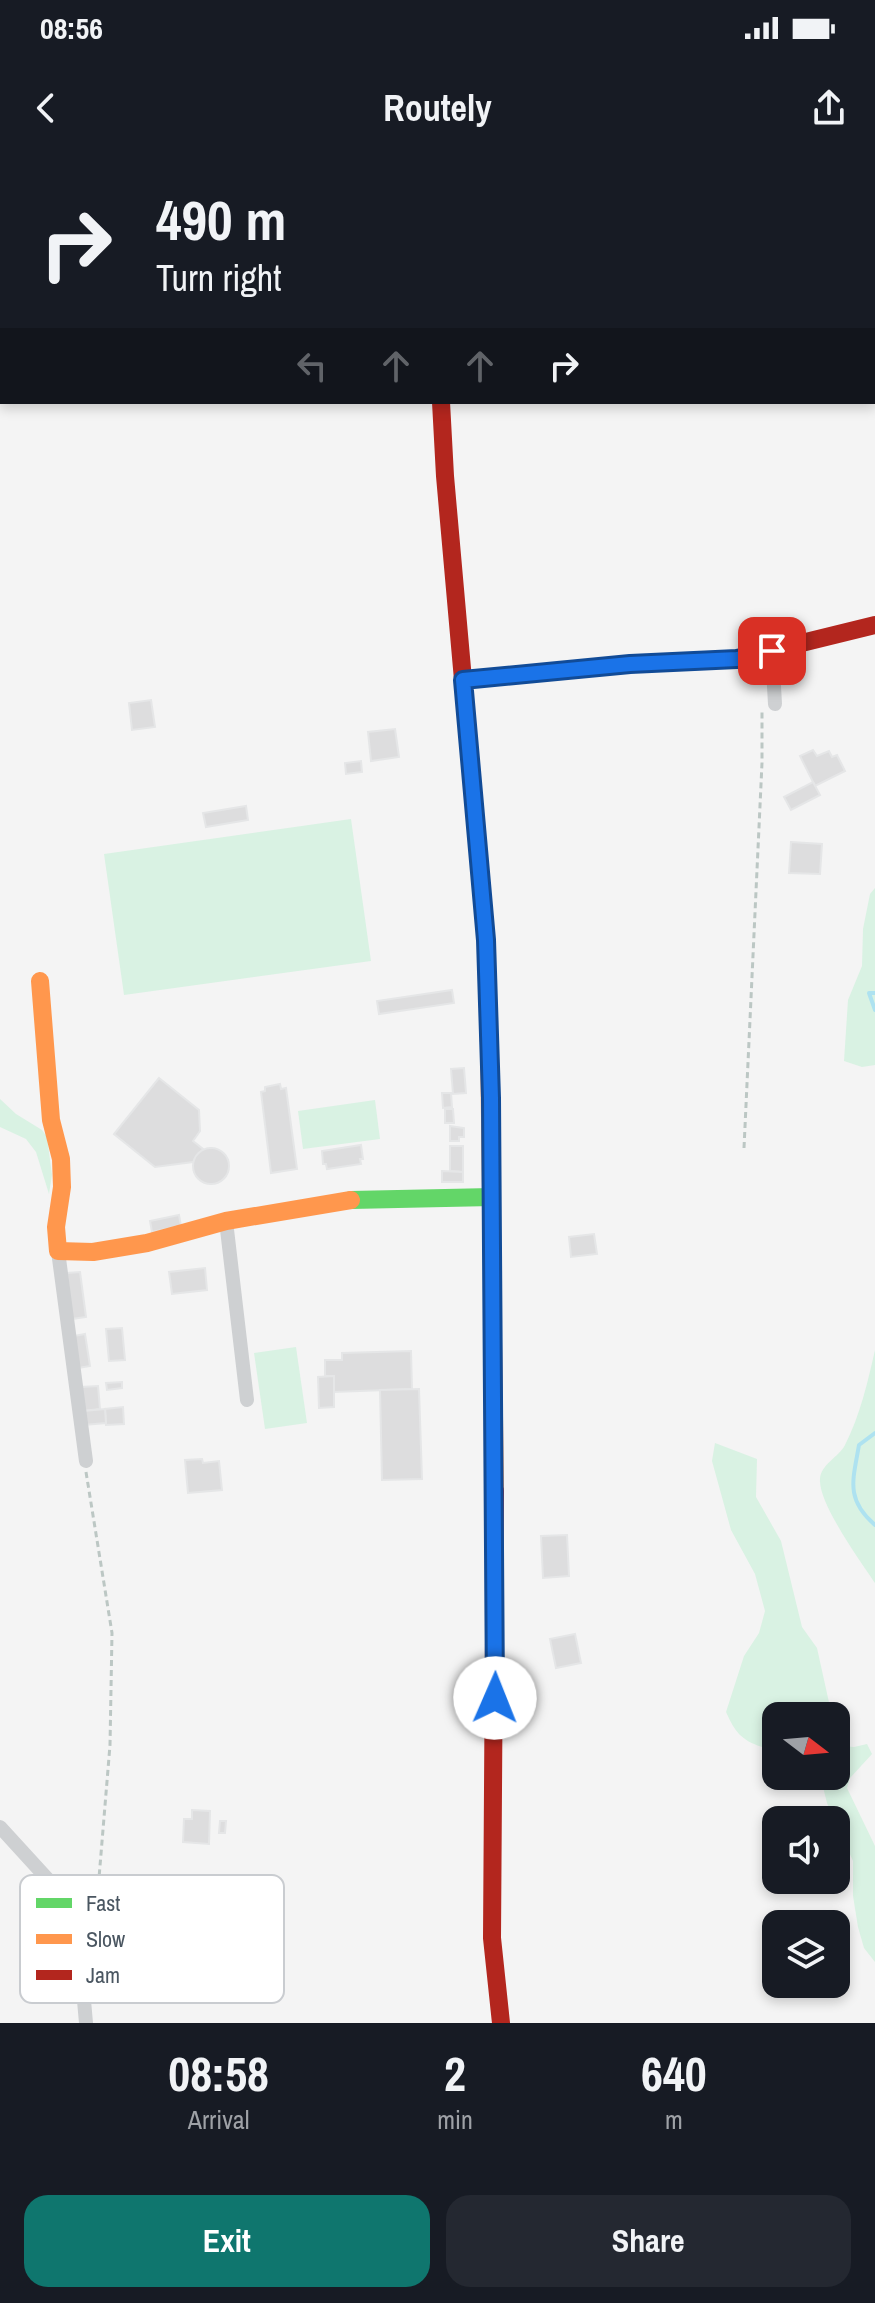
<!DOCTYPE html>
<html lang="en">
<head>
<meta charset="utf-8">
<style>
  body { margin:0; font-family:"Archivo Narrow",sans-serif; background:#242831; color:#f1f3f6; height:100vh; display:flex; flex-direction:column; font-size:30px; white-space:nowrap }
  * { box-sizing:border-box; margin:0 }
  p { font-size:26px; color:#9ea1a6 }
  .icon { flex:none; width:44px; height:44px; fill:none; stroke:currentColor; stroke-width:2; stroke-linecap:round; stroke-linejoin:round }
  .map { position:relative; height:1863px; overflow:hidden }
  .sheet { display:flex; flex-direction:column; background:#171b24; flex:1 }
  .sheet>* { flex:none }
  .top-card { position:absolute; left:0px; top:0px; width:876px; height:244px; box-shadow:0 4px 12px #0003; background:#171b24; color:#f1f3f6; overflow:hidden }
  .needle { width:52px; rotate:106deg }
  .buttons { position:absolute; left:762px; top:1542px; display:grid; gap:16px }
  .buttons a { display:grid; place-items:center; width:88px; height:88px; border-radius:16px; background:#171b24; box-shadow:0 4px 12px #0003; font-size:40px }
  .pin { position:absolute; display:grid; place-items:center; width:68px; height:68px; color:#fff; margin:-34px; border-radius:16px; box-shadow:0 4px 12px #0006 }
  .me { position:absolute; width:88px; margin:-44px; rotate:1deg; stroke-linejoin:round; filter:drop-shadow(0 0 6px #0008) }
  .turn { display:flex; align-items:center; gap:28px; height:168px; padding:0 24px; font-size:36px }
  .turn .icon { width:104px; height:104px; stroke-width:2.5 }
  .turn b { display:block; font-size:56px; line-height:68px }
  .lanes { display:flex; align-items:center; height:76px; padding:0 24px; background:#0003; justify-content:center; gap:40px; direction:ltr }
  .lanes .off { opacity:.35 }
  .eta { display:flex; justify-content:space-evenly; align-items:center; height:136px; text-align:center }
  .eta b { font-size:48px; font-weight:700; line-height:56px }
  .action { display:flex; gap:16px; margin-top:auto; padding:16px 24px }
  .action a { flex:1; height:92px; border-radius:24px; background:#0f766e; color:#fff; font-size:32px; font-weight:700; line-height:92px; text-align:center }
  .action a+a { background:#242831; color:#f1f3f6 }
  .status { display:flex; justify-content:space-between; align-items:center; height:56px; padding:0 40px; background:#171b24; direction:ltr }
  .status svg { height:22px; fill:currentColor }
  header { display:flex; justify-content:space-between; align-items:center; height:104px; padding:0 24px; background:#171b24; font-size:36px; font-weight:700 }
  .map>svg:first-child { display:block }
  .green { fill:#d9f2e3 }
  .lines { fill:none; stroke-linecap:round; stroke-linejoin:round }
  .stream { stroke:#aee2f0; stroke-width:4 }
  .building { fill:#ddddde; stroke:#e5e6e7; stroke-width:2 }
  .path { stroke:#bcc7c4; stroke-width:3; stroke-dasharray:6 4; stroke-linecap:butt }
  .street { stroke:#ced0d2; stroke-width:14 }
  .fast { stroke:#63d668; stroke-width:18 }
  .slow { stroke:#ff974d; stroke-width:18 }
  .jam { stroke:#b3261e; stroke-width:18 }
  .route-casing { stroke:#114b97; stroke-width:20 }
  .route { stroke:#1a73e8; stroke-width:14 }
  .key { fill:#fff; stroke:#c9ccd0; stroke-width:2 }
  .key-label { font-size:22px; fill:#4a5661 }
</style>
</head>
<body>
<div class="status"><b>08:56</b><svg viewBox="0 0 49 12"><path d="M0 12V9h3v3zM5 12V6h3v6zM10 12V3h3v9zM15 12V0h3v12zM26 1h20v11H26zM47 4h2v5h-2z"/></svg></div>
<header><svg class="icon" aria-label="back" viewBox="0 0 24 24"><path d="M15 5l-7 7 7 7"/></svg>Routely<svg class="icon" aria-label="share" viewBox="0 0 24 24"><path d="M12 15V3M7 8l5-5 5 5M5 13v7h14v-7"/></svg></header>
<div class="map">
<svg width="875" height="1863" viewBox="0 0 875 1863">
  <rect width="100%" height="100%" fill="#f4f4f4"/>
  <g class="green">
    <path d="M351 659 371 801 124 835 104 694Z"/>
    <path d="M875 728V905L862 907 844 901 848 840 862 806 863 769 870 734Z"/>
    <path d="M0 939 16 954 42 970 47 977 52 1015 49 1034 36 992 26 979 0 967Z"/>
    <path d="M375 940 380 979 303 989 298 951Z"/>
    <path d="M296 1187 307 1263 265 1269 254 1193Z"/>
    <path d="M875 1190V1423C861 1402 818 1343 820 1319 821 1304 839 1297 845 1285 860 1256 868 1221 875 1190Z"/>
    <path d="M715 1283 757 1299 756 1337 781 1381 802 1467 817 1488 832 1556H776V1581L762 1587C741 1580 735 1572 726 1552L744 1496 759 1473 765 1451 755 1414 731 1370 712 1301Z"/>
    <path d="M836 1576 842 1586 854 1587 867 1584 872 1594 850 1618 847 1628 875 1686V1802L864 1788 858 1767 853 1736V1701L827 1643 821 1619 816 1616H836Z"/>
  </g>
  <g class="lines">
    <g class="stream">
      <path d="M875 833H869L875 850"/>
      <path d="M875 1273 859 1285C853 1320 845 1339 875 1365"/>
    </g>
  </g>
  <g class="building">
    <path d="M151 540 155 567 132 570 129 543Z"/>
    <path d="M395 569 399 597 371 601 368 572Z"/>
    <path d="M813 590 817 596 829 591 832 597 837 595 845 611 815 626 800 596Z"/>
    <path d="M361 601 362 612 346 614 345 603Z"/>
    <path d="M813 622 820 635 791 650 784 637Z"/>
    <path d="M246 646 248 660 206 667 203 653Z"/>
    <path d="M791 682 822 684 820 714 789 713Z"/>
    <path d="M452 830 454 843 379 854 377 841Z"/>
    <path d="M464 908 466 933 453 934 451 909Z"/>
    <path d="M159 918 199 950 200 971 193 981 203 989 193 1002 155 1007 114 974Z"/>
    <path d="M280 924 281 929 286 928 297 1009 271 1013 261 932 265 931V927Z"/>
    <path d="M442 933H451L452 947 443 948Z"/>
    <path d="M445 949H453L454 963H445Z"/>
    <path d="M450 966 464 968V977H459V981H450Z"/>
    <path d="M361 985 363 999H360L361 1004 327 1009 326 1004H323L322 991Z"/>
    <path d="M450 986H463V1012L450 1011Z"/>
    <circle cx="211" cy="1006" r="18"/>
    <path d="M442 1011 463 1012V1022H442Z"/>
    <path d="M179 1055 181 1066 152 1072 150 1061Z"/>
    <path d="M594 1074 597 1094 571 1097 569 1077Z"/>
    <path d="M205 1108 207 1130 172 1134 169 1112Z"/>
    <path d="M80 1112 86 1157 72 1159 67 1113Z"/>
    <path d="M122 1168 125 1200 109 1201 106 1169Z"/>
    <path d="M85 1174 90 1206 78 1208 74 1176Z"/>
    <path d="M411 1191 412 1229 334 1232V1216H325V1200H342V1193Z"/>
    <path d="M334 1216V1247L319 1248 318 1217Z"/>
    <path d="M122 1222V1228L107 1230 106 1223Z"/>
    <path d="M98 1226 100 1249 83 1251 81 1227Z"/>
    <path d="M419 1229 422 1319 382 1320 380 1230Z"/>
    <path d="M123 1247 124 1264 106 1265 105 1249Z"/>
    <path d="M105 1249 106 1263 84 1265 83 1251Z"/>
    <path d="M202 1299 203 1303 219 1301 222 1330 188 1333 185 1300Z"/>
    <path d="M567 1375 569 1416 543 1418 541 1376Z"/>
    <path d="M575 1474 581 1503 556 1508 550 1479Z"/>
    <path d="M192 1650 210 1651 209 1684 183 1682 184 1659H192Z"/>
    <path d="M220 1661H226L225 1673H219Z"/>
  </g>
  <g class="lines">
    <g class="path">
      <path d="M744 988 762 603V550"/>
      <path d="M86 1312 112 1473 110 1585 99 1718"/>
    </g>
    <g class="street">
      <path d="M772 491 775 544"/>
      <path d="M226 1061 247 1240"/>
      <path d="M58 1091 86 1301"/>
      <path d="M0 1667 64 1737 77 1761 86 1863"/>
      <path d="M83 1813C98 1792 96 1757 98 1731"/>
    </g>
    <path class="fast" d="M351 1040 492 1037"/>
    <g class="slow">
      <path d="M40 821 51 960 61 999 62 1027 56 1067 58 1091 93 1092 147 1083 226 1061 351 1040"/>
      <path d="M489 883 495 1331"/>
    </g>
    <g class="jam">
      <path d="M446 0V2"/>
      <path d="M441 242 445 316 486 780 489 883"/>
      <path d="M463 520 630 504 737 499 875 465"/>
      <path d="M495 1331 492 1778 501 1863"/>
    </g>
  </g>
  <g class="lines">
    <defs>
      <path id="route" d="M495 1538 491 938 486 780 463 520 630 504 737 499 772 491"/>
    </defs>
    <use href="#route" class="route-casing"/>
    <use href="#route" class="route"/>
  </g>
  <rect x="20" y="1715" width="264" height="128" rx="12" class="key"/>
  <rect x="36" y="1738" width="36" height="10" fill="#63d668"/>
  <rect x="36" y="1774" width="36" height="10" fill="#ff974d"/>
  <rect x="36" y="1810" width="36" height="10" fill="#b3261e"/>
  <g class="key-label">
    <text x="86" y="1751">Fast</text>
    <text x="86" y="1787">Slow</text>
    <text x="86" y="1823">Jam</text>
  </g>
</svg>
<div class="buttons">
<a><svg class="needle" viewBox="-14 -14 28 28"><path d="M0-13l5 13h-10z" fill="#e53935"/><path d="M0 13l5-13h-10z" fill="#9ea1a6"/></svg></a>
<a><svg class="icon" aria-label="sound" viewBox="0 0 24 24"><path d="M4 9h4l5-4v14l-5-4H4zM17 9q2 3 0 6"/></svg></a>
<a><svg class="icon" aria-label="layers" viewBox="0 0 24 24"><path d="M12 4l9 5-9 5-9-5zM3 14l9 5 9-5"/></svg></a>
</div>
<div class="pin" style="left:772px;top:491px;background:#d93025"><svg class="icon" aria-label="arrive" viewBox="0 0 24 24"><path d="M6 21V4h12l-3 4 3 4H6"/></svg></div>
<svg class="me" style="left:495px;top:1538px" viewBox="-20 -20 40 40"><circle r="19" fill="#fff"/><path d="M0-13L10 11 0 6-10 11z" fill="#1a73e8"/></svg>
<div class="top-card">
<div class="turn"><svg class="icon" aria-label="right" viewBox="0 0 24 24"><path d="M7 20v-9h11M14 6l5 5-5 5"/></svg><div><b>490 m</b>Turn right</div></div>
<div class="lanes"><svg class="icon off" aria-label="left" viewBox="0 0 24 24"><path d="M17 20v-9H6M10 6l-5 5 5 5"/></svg><svg class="icon off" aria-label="ahead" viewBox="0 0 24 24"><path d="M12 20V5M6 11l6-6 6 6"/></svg><svg class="icon off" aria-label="ahead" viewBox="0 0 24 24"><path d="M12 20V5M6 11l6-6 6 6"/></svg><svg class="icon" aria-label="right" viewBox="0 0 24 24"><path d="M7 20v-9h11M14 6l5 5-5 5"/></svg></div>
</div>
</div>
<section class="sheet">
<div class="eta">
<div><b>08:58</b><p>Arrival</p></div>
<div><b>2</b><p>min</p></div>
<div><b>640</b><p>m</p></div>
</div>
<div class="action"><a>Exit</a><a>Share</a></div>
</section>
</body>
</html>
